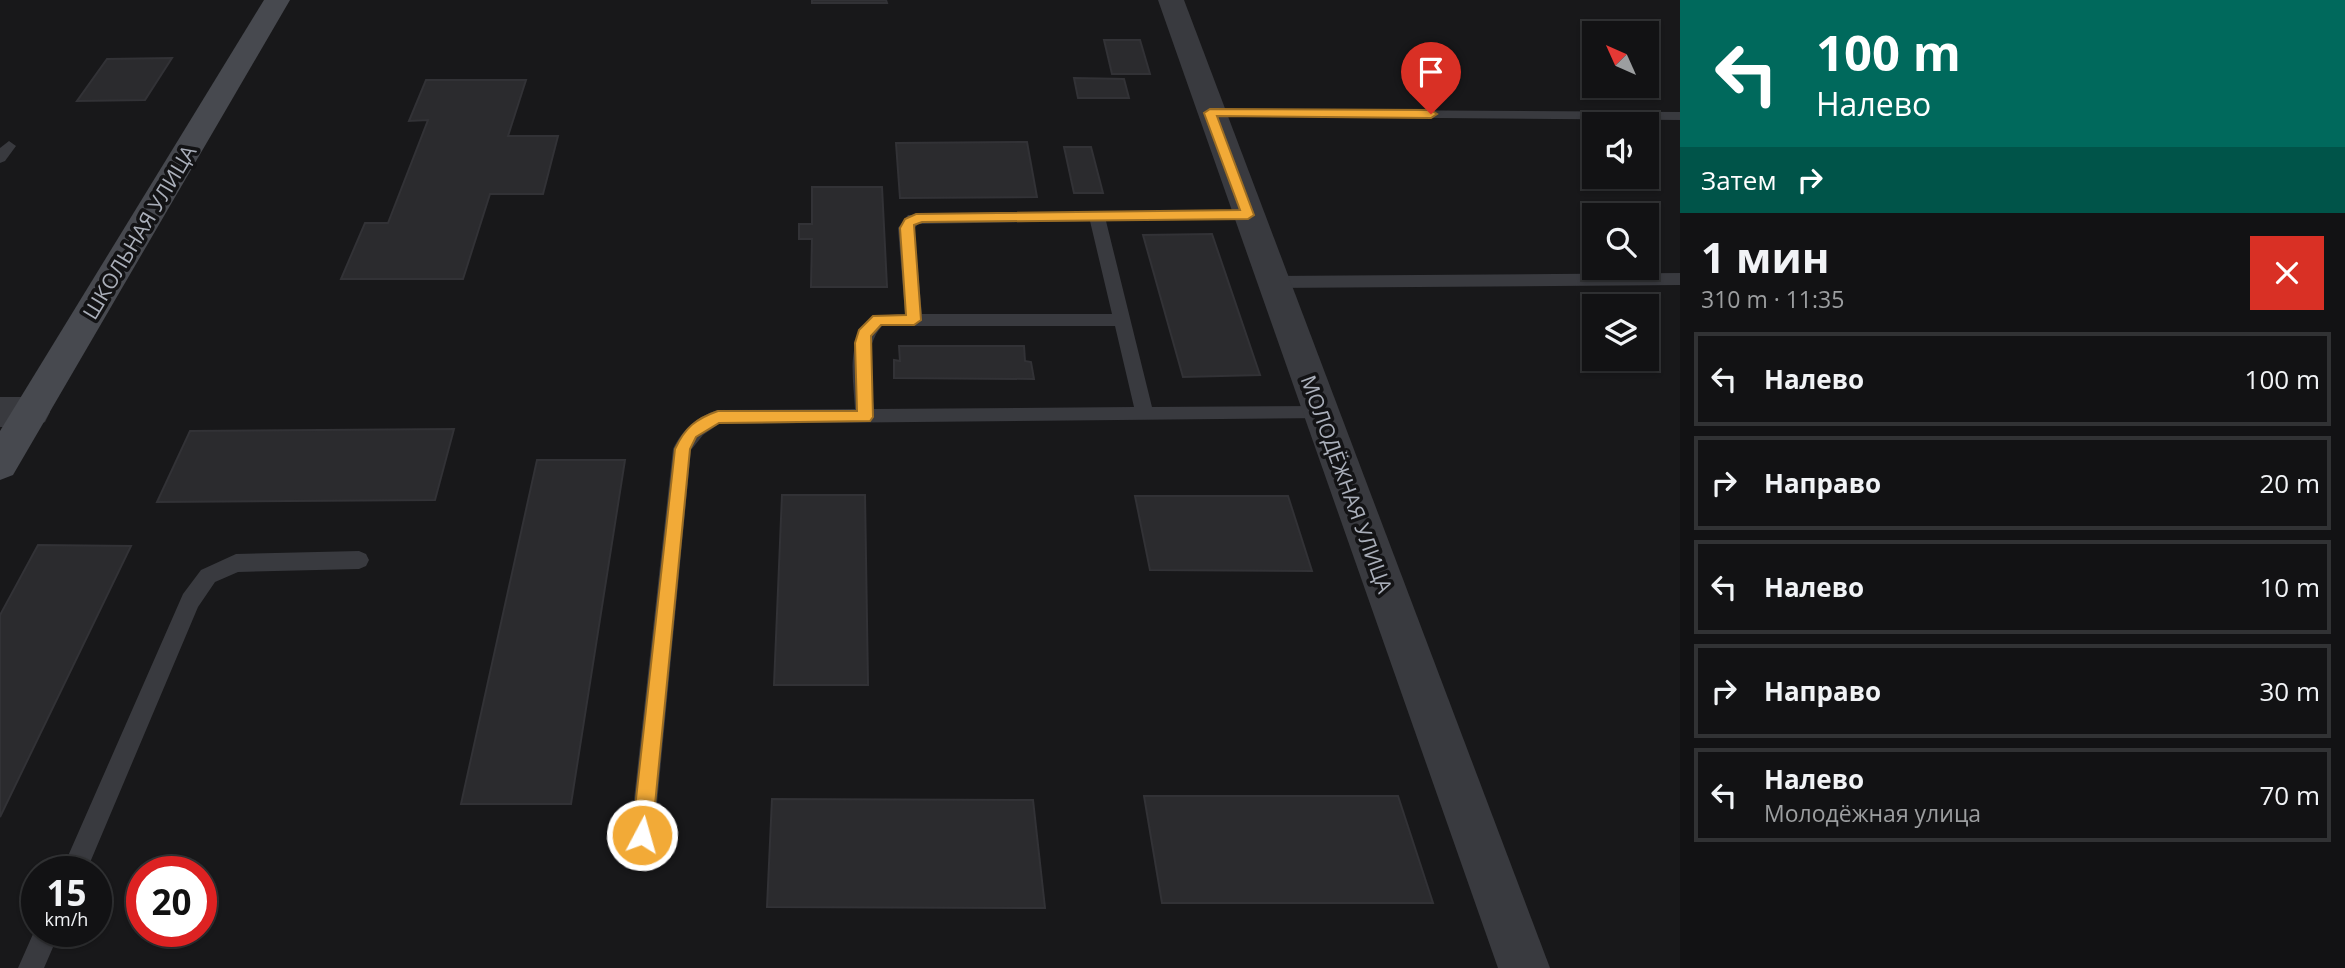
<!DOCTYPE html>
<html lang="ru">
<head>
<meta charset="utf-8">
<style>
  body { margin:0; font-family:"Open Sans",sans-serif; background:#1b1b1d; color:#f1f3f6; height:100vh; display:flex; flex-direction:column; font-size:26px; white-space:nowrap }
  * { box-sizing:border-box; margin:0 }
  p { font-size:23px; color:#9c9ea0 }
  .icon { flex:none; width:38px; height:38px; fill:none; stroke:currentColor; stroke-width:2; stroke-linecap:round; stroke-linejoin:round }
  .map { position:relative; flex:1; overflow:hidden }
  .panel { display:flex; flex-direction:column; background:#121214; width:665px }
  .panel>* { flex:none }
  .banner { background:#00695c; color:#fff; overflow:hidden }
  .needle { width:46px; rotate:315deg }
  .buttons { position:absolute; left:1582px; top:21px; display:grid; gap:14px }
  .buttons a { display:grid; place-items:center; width:77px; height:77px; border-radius:0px; background:#121214; box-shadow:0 2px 5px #0004,0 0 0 2px #313234; font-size:35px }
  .speed { position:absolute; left:21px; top:856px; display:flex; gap:14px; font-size:35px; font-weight:700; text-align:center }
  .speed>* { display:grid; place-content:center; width:91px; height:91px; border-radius:50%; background:#121214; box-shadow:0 2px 5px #0004,0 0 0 2px #313234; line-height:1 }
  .speed small { font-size:18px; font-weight:400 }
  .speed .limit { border:10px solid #d22; background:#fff; color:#111 }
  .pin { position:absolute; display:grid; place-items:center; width:60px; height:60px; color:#fff; margin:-72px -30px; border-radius:50% 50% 50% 0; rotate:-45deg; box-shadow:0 0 7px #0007 }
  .pin .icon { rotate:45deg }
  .me { position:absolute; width:77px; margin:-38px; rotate:6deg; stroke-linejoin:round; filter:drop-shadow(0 0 5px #0008) }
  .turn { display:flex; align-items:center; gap:24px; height:147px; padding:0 21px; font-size:32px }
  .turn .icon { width:91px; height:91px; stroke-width:2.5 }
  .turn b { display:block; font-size:49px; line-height:60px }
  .then { display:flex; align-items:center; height:66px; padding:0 21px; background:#0003; gap:14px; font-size:26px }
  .round { display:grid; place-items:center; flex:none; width:74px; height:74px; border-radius:0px; background:#1b1b1d }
  .summary { display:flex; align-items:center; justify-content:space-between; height:119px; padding:0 21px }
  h1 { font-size:42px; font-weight:700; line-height:52px }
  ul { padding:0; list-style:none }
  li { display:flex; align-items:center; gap:21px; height:94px; margin:0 14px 10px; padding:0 7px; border:4px solid #313234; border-radius:0px }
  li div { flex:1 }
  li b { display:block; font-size:26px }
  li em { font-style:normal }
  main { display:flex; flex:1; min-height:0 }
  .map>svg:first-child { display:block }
  .building { fill:#2b2b2e; stroke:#323236; stroke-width:2 }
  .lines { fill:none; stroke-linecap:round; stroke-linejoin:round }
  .lane { fill:#393a3f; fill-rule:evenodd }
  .street { fill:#393a3f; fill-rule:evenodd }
  .secondary { fill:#47494f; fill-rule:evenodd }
  .route { fill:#f2aa37; stroke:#9d6e24; stroke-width:2 }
  .labels { text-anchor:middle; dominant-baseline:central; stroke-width:7; stroke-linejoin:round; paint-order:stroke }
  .street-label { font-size:21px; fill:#aaafba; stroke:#131315 }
</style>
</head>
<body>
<main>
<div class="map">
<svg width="1680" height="968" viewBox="0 0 1680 968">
  <rect width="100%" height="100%" fill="#18181a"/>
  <g class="building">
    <path d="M812 0H886L887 3H812Z"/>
    <path d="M1104 40H1140L1150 74H1112Z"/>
    <path d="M172 58 145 100 77 101 107 59Z"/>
    <path d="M1074 78 1124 79 1129 98H1078Z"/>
    <path d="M426 80H526L508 136H558L543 194H490L463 279H341L365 223H388L428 120 409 121Z"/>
    <path d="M1027 142 1037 197 900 198 896 143Z"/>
    <path d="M1064 147H1091L1103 193H1074Z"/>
    <path d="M812 187H882L887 287H811L812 239H799V224H812Z"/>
    <path d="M1212 234 1260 375 1183 377 1143 235Z"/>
    <path d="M899 346H1024L1025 361 1031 362 1034 379 894 378V360L900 361Z"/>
    <path d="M454 429 435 500 157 502 190 431Z"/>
    <path d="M537 460H625L571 804H461Z"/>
    <path d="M782 495H865L868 685H774Z"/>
    <path d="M1135 496H1288L1312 571 1150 570Z"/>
    <path d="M38 545 131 546 0 817V615Z"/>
    <path d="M1144 796H1398L1433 903H1162Z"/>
    <path d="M772 799 1033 800 1045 908 767 907Z"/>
  </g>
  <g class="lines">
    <g class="lane">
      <path d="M1210 109 1680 112V120L1205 116V110Z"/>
      <path d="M9 141 16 146 5 161 0 163V148Z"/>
      <path d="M1248 210 1256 215 1254 219 1106 221 1152 407 1321 406 1327 408 1330 413 1327 418 719 424 703 435 691 450 654 835 650 843 642 847 634 843 630 835 673 449C683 429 696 417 718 410L855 409C853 375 846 342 872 316L905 314 898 228 908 215ZM1090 221 1112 314H922L914 229 918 224ZM882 326H1115L1134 407 874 409C871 382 862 348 882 326Z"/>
      <path d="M1680 273V285L1272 288 1264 282 1272 276Z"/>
      <path d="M359 551 366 554 369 560 366 566 359 569 238 572 215 582 198 607 86 872H61L183 594 201 570 236 554Z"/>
      <path d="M37 925V931H60L44 968H18Z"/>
    </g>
    <g class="street">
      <path d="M1158 0H1184L1550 968H1498Z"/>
      <path d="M0 397H32L45 402 50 412 45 422 32 427H0Z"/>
    </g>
    <path class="secondary" d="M264 0H290L13 475 0 480V431Z"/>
  </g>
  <path class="route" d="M1210 109 1431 110 1437 114 1431 118 1217 116 1254 215 1248 219 922 222 914 225 921 320 914 325H881L871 336 873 417 870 421 719 423 696 437 690 449 652 835 649 842 642 845 635 842 632 835 675 449C685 428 695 419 718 411H857L855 343 859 330 873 316 906 315 900 228 905 219 916 214 1240 210 1204 113Z"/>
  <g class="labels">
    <g class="street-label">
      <text transform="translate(139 232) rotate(-59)">ШКОЛЬНАЯ УЛИЦА</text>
      <text transform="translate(1347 484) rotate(70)">МОЛОДЁЖНАЯ УЛИЦА</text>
    </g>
  </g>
</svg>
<div class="buttons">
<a><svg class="needle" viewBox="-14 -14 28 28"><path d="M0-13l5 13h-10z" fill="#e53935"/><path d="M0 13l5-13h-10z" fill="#9c9ea0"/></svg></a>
<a><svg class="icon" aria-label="sound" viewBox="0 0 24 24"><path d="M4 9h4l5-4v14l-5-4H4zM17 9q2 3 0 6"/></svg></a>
<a><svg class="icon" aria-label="search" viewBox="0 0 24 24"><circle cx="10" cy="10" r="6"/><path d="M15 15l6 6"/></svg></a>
<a><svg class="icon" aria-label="layers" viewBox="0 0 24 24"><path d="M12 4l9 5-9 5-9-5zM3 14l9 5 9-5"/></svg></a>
</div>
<div class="speed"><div>15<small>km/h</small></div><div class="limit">20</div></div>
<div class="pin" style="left:1431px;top:114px;background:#d93025"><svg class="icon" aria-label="arrive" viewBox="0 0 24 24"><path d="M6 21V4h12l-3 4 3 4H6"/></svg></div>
<svg class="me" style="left:642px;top:835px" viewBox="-20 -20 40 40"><circle r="17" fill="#f2aa37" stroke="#fff" stroke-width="3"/><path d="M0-11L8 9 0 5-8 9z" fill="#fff"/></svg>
</div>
<section class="panel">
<div class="banner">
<div class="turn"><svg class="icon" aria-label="left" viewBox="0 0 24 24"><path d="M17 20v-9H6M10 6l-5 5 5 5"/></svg><div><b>100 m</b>Налево</div></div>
<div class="then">Затем<svg class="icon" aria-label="right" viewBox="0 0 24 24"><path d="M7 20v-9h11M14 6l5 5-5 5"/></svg></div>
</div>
<div class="summary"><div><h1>1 мин</h1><p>310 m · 11:35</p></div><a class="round" style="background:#d93025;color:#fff"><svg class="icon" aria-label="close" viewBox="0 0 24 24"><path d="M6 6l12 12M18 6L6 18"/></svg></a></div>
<ul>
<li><svg class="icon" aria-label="left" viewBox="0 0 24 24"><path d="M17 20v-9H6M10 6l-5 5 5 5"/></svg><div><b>Налево</b></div><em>100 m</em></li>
<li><svg class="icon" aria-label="right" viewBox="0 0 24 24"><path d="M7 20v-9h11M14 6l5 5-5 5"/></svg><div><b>Направо</b></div><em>20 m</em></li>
<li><svg class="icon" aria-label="left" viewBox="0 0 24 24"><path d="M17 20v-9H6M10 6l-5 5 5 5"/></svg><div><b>Налево</b></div><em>10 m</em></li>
<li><svg class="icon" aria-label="right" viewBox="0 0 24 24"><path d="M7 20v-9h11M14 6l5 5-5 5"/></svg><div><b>Направо</b></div><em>30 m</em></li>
<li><svg class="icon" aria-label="left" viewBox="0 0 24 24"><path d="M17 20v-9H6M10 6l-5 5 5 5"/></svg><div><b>Налево</b><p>Молодёжная улица</p></div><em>70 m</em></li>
</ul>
</section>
</main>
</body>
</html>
